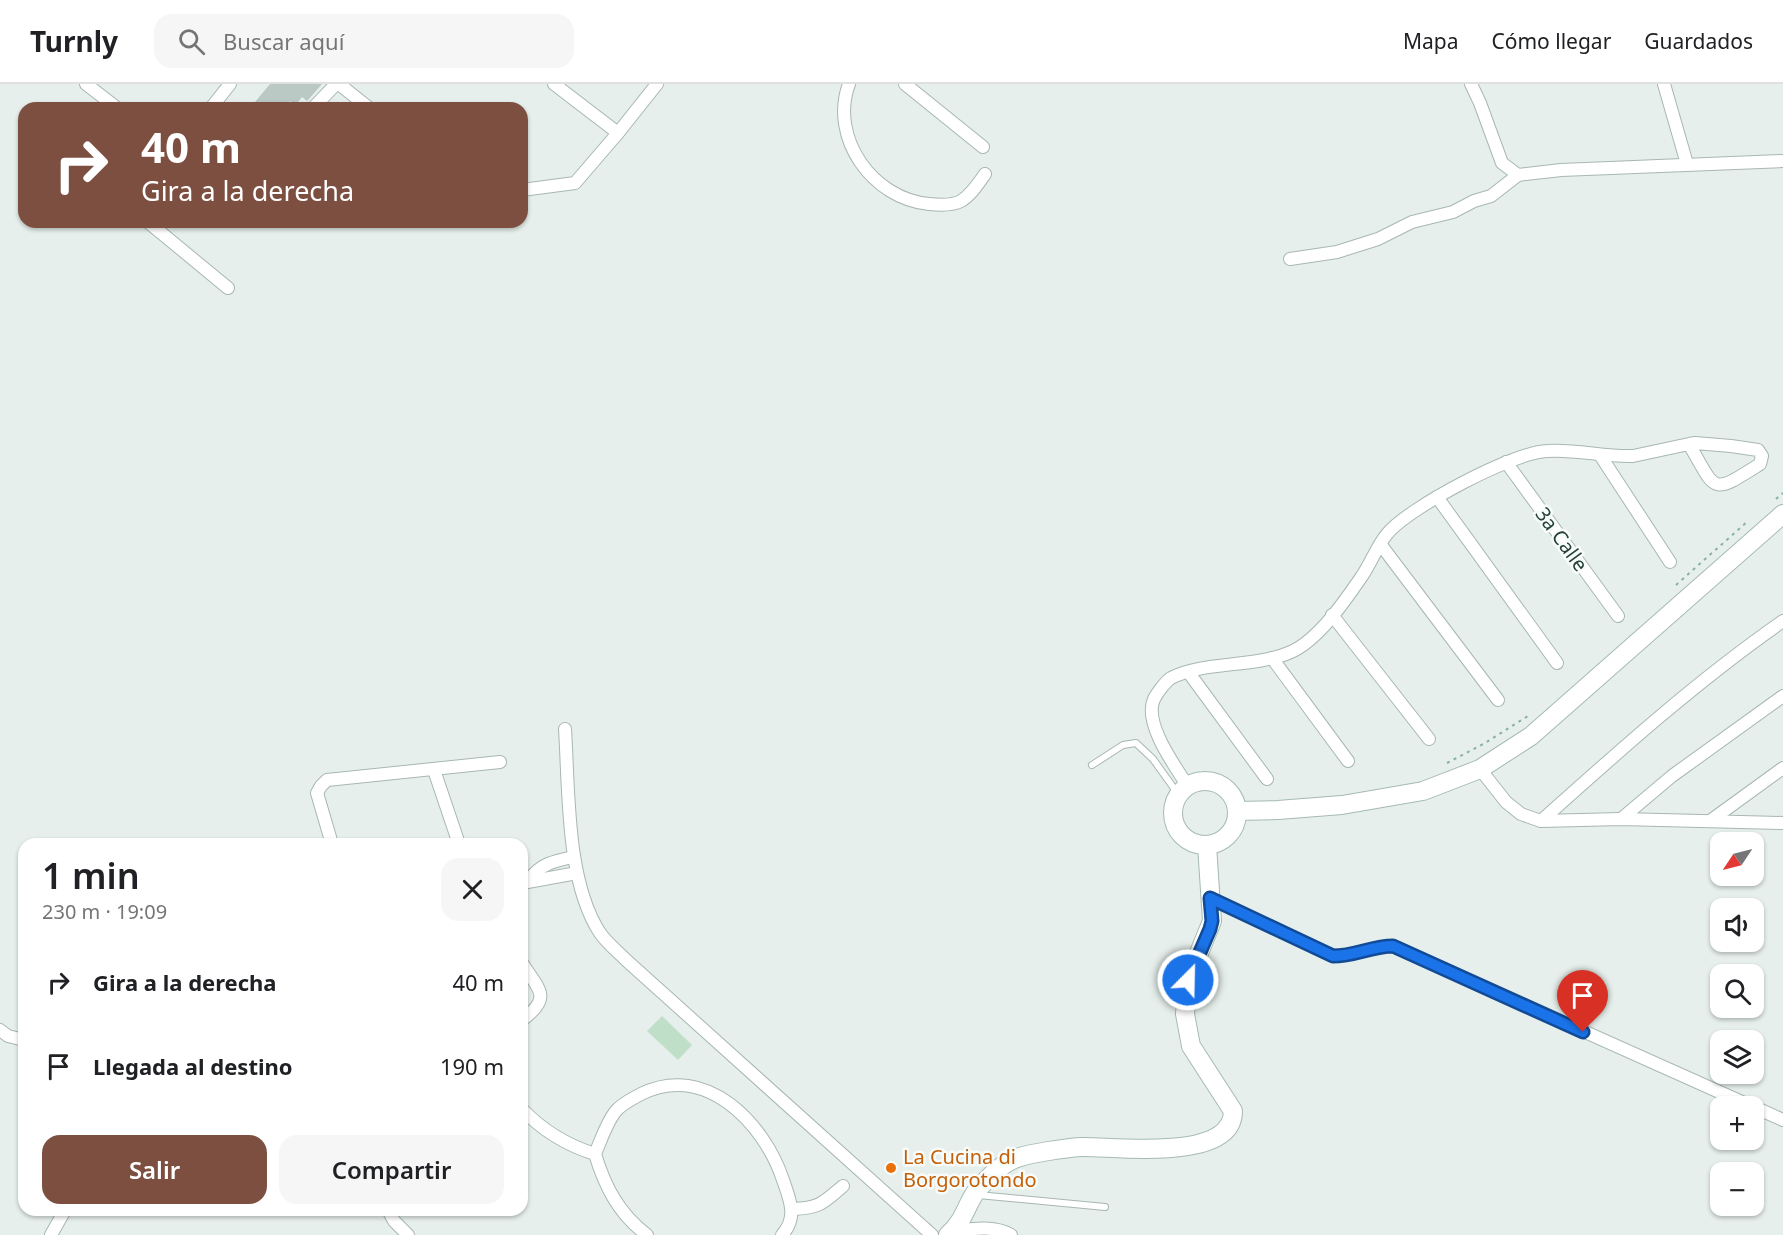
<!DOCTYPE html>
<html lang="es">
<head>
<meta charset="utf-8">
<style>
  body { margin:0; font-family:"Noto Sans",sans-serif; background:#f6f6f6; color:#202124; height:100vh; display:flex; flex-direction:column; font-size:22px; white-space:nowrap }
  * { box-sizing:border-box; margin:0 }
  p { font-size:20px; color:#757577 }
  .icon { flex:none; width:33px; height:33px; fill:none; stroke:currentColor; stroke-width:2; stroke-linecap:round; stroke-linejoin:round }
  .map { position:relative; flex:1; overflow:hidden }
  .drawer { position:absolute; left:18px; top:754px; width:510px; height:378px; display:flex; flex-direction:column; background:#fff; border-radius:18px; box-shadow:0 2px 4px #0004 }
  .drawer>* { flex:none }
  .hud { position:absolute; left:18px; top:18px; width:510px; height:126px; border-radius:18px; box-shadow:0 2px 4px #0004; background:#7d4f41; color:#fff; overflow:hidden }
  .needle { width:39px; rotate:235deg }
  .buttons { position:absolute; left:1710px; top:748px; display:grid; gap:12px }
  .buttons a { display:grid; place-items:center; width:54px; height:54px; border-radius:12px; background:#fff; box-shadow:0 2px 4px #0004; font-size:30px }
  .pin { position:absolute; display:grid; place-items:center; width:51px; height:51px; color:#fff; margin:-62px -26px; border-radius:50% 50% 50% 0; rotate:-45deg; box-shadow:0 0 6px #0007 }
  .pin .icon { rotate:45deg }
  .me { position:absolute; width:66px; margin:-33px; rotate:23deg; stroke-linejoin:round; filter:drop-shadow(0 0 4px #0008) }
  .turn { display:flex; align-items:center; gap:21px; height:126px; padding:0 24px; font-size:27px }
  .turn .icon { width:78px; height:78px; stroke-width:2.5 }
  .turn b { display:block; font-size:42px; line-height:51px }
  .round { display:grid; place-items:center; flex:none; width:63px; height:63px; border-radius:18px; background:#f6f6f6 }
  .summary { display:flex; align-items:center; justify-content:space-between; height:102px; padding:0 24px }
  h1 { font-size:36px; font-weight:600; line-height:45px }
  .cta { display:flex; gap:12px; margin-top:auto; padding:12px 24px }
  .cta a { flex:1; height:69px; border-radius:18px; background:#7d4f41; color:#fff; font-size:24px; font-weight:600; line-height:69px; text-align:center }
  .cta a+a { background:#f6f6f6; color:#202124 }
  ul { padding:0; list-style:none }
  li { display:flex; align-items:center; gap:18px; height:84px; padding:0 24px }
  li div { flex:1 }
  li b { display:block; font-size:22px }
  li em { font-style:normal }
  header { display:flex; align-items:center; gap:36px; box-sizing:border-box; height:84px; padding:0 30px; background:#fff; border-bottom:2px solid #e0e0e0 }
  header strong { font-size:28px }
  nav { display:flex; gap:33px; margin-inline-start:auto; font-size:21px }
  .search { width:420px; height:54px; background:#f6f6f6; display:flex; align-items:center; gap:15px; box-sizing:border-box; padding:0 21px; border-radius:18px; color:#757577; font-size:22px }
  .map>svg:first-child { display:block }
  .green { fill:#c0dfc9 }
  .building { fill:#bbc9c4; stroke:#b8c8c2; stroke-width:1.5 }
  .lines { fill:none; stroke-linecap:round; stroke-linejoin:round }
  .lane-casing { stroke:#a8b7b2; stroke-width:8 }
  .street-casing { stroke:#a8b7b2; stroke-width:14 }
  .secondary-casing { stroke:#a5bab3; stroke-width:20 }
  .path { stroke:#88b1a4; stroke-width:2; stroke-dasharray:3 4.5; stroke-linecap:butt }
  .lane { stroke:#fff; stroke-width:6 }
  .street { stroke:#fff; stroke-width:12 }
  .secondary { stroke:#fff; stroke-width:18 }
  .route-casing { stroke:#114b97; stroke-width:15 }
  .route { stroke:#1a73e8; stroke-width:10 }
  .food-dot { fill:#e8710a; stroke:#f7fbf9; stroke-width:2 }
  .labels { text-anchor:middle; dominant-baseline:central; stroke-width:5; stroke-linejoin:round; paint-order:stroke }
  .street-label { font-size:20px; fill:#254139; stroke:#f7fbf9 }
  .food-label { font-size:20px; fill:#c56008; stroke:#f7fbf9; text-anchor:start }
</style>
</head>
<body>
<header>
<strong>Turnly</strong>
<div class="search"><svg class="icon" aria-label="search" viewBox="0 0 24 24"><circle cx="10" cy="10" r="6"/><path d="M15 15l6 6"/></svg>Buscar aquí</div>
<nav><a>Mapa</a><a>Cómo llegar</a><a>Guardados</a></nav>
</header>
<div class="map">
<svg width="1783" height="1151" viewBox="0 0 1783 1151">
  <rect width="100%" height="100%" fill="#e6efeb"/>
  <path class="green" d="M662 932 692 961 678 976 647 947Z"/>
  <path class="building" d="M271 0H321L307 16 302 12 295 20 290 16 283 24H251Z"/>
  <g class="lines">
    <defs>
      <g id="lane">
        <path d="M1092 681 1123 661 1136 659 1153 675 1178 710"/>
        <path d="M978 1111 1105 1123"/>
      </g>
      <g id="street">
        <path d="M86 0 117 24"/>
        <path d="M339 0 369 24"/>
        <path d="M554 0 618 49"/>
        <path d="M849 0C829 54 873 115 929 120 939 121 952 122 961 117 971 111 978 100 985 90"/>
        <path d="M905 0 983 63"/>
        <path d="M1471 0 1480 19 1502 79 1518 91 1561 86 1783 77"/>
        <path d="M1664 0 1687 80"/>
        <path d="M211 24 230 0"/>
        <path d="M313 24 336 0"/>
        <path d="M522 106 575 99 618 49 657 0"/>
        <path d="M148 138 228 204"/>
        <path d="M1290 175 1337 168 1378 155 1412 138 1453 128 1474 117 1491 112 1518 91"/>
        <path d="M1600 371 1670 478"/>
        <path d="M1506 378 1618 532"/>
        <path d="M1437 413 1557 579"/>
        <path d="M1381 461 1498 616"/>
        <path d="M1332 531 1429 655"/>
        <path d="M1272 574 1348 677"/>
        <path d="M1189 589 1267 695"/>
        <path d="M565 645C569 707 566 797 600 849 607 859 617 867 626 876L932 1151"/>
        <path d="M1480 685 1506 718 1521 730 1541 737 1621 735 1783 739"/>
        <path d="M434 686 459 760"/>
        <path d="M1187 701C1175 682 1143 639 1154 615 1157 609 1166 597 1171 594 1203 577 1254 584 1291 568 1318 556 1345 517 1362 492 1371 479 1377 462 1387 450 1409 423 1514 368 1547 367 1576 365 1604 373 1633 372L1689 360 1695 359 1731 362 1758 366 1762 372 1760 380C1711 411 1717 409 1689 360"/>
        <path d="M1621 735 1672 692 1783 612"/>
        <path d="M1541 737C1619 667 1697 597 1783 537"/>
        <path d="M1710 737 1783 684"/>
        <path d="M332 760 317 709 321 702 327 696 500 678"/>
        <path d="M529 796C540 780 554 777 573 773"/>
        <path d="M522 799 577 789"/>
        <path d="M1210 814 1333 872C1355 872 1372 862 1393 862L1753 1023"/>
        <path d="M522 879C539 906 553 913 522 936"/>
        <path d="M0 946 8 952 24 956"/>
        <path d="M1754 1023 1783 1036"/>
        <path d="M522 1025C543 1047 566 1061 595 1070"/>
        <path d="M793 1125C820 1124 823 1119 843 1102"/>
        <path d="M388 1126 394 1137 408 1151"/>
        <path d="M953 1147C972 1145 994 1141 1011 1151"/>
        <path d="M51 1151 65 1126"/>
        <path d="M647 1151C619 1130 605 1103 595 1070 601 1056 606 1040 615 1028 621 1020 632 1015 641 1010 706 978 764 1039 783 1096 790 1116 798 1133 782 1151"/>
      </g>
      <g id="secondary">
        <circle cx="1205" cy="729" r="32"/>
        <path d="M1237 727 1278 726 1342 721 1423 707 1480 685 1531 652 1783 430"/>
        <path d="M948 1151C964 1137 965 1124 975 1109 985 1096 1002 1079 1017 1074 1031 1069 1066 1064 1081 1063 1114 1062 1233 1079 1233 1027L1191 962 1185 930 1188 896 1212 837 1207 761"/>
      </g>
    </defs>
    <use href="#lane" class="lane-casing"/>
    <use href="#street" class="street-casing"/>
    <use href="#secondary" class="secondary-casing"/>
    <g class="path">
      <path d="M1776 415 1783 409"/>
      <path d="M1676 501 1748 437"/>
      <path d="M1447 679 1485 659 1528 632"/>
    </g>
    <use href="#lane" class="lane"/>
    <use href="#street" class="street"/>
    <use href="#secondary" class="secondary"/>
  </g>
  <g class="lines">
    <defs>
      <path id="route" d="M1188 896 1210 845 1212 837 1210 814 1333 872C1355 872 1372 862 1393 862L1583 948"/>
    </defs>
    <use href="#route" class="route-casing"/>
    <use href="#route" class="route"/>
  </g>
  <circle class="food-dot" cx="891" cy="1084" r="6"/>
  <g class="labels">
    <g class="street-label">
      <text transform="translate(1562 455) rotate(54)">3a Calle</text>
    </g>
    <g class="food-label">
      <text x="903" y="1072">La Cucina di<tspan x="903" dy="23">Borgorotondo</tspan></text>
    </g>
  </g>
</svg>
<div class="buttons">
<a><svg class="needle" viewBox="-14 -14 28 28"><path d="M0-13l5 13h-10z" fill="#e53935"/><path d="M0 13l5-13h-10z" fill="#757577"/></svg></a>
<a><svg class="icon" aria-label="sound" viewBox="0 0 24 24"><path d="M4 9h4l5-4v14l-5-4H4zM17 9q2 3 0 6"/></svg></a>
<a><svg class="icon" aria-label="search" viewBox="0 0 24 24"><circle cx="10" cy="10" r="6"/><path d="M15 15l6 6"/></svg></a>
<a><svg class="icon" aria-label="layers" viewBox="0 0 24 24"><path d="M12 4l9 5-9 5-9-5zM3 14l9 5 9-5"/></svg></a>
<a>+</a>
<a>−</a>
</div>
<div class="pin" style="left:1583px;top:948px;background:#d93025"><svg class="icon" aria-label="arrive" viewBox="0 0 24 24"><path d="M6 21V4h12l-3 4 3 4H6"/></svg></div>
<svg class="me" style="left:1188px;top:896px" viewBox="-20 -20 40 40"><circle r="17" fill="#1a73e8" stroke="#fff" stroke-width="3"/><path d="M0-11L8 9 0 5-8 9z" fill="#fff"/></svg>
<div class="hud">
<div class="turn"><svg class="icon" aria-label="right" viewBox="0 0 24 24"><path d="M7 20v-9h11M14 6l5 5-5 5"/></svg><div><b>40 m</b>Gira a la derecha</div></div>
</div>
<section class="drawer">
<div class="summary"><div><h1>1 min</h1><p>230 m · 19:09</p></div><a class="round"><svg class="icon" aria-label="close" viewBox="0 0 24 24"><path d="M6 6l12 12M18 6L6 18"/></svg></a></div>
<ul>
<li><svg class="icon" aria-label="right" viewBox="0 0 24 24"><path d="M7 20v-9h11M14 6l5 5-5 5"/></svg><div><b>Gira a la derecha</b></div><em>40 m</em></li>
<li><svg class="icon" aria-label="arrive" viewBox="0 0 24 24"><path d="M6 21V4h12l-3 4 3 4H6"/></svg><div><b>Llegada al destino</b></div><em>190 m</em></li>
</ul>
<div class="cta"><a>Salir</a><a>Compartir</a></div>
</section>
</div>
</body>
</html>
